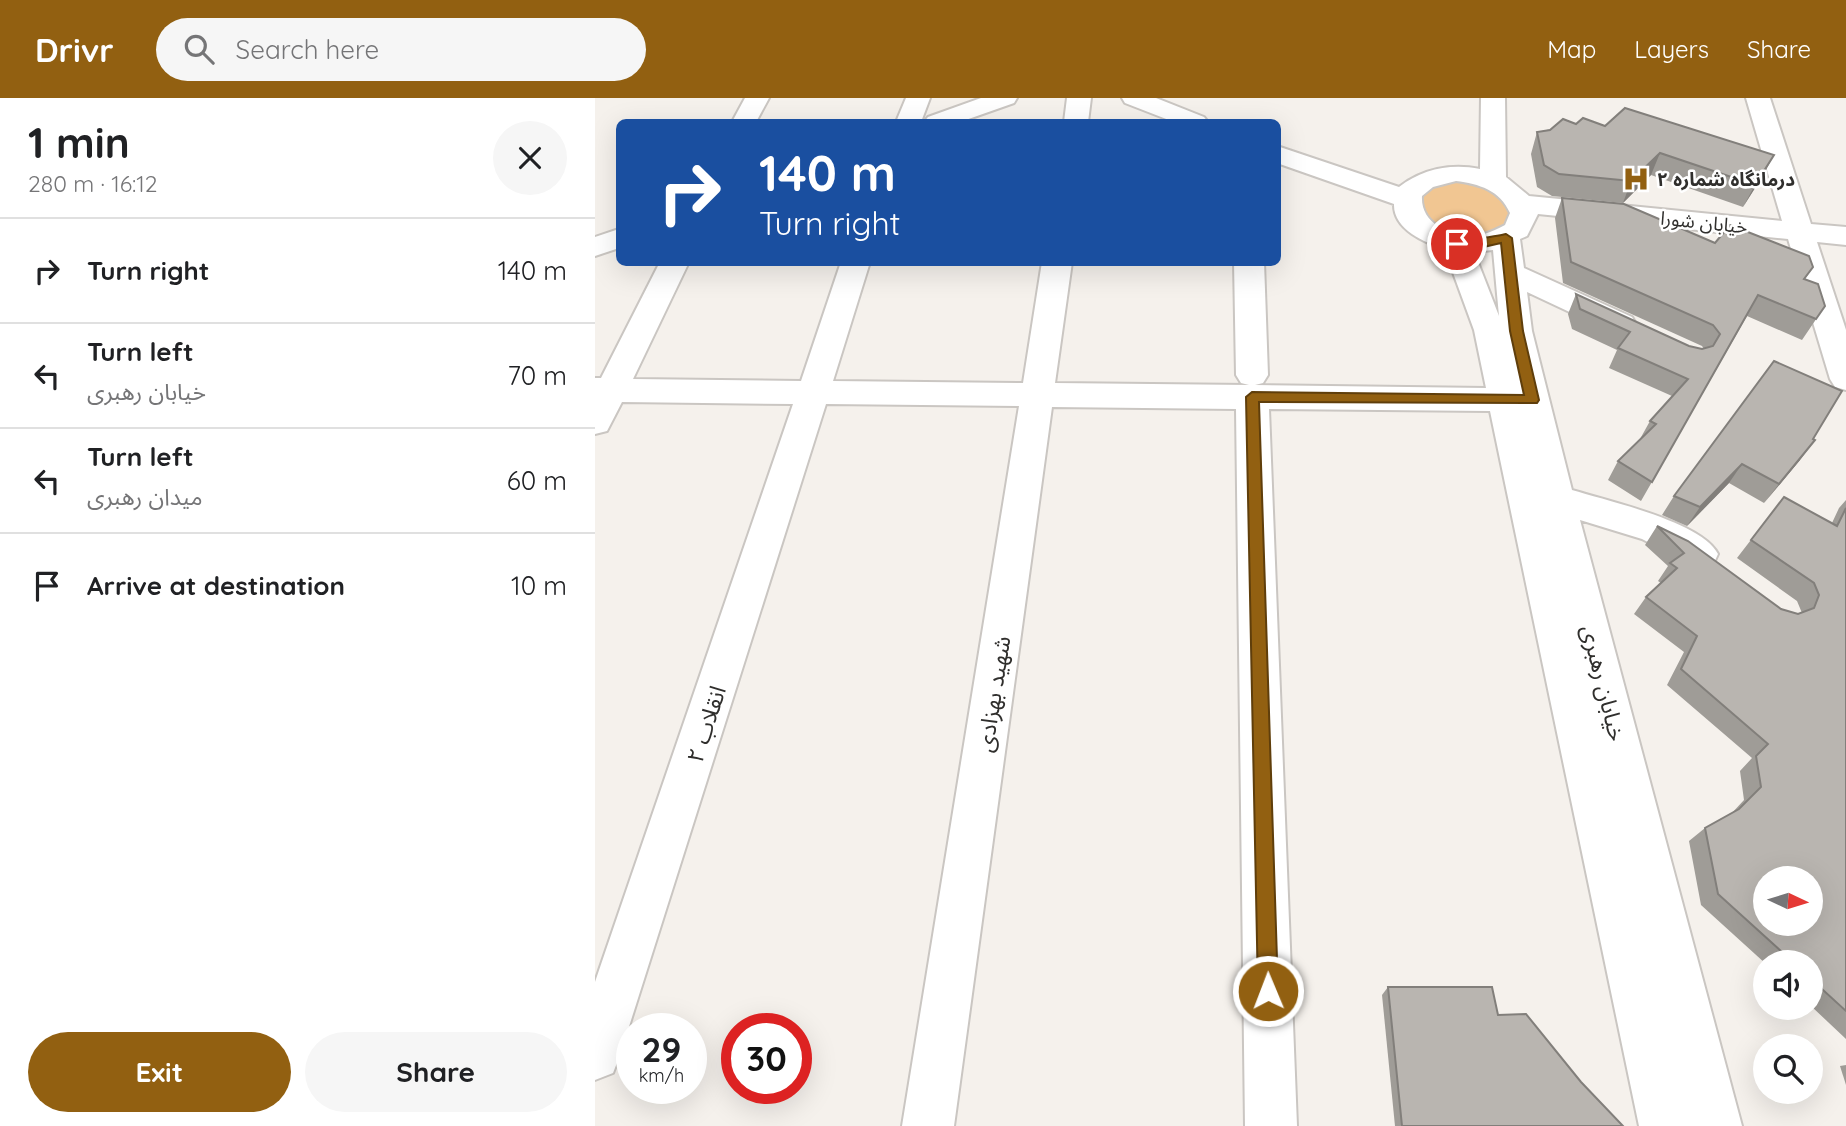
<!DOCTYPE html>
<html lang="en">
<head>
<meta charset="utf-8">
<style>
  body { margin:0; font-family:Quicksand,"Noto Sans Arabic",sans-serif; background:#f6f6f6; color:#202124; height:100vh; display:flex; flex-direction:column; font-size:26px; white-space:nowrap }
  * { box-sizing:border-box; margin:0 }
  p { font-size:23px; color:#757577 }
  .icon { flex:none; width:38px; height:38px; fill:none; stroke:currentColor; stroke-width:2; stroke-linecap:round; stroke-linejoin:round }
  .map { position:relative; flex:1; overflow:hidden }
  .details { display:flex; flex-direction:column; background:#fff; width:595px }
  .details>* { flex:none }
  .guide { position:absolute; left:21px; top:21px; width:665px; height:147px; border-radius:10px; box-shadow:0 7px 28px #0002; background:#1a4fa0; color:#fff; overflow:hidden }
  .needle { width:46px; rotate:94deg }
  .controls { position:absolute; left:1158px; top:768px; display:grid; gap:14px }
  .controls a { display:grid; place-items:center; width:70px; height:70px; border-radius:50%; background:#fff; box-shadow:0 7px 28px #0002; font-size:35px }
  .speed { position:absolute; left:21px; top:915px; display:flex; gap:14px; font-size:35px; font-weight:700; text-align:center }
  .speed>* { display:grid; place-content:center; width:91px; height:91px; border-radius:50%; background:#fff; box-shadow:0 7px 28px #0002; line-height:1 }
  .speed small { font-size:18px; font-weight:400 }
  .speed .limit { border:10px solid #d22; background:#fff; color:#111 }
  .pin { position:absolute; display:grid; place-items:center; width:60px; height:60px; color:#fff; margin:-30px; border:4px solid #fff; border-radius:50%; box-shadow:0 2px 7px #0007 }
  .me { position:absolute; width:77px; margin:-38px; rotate:359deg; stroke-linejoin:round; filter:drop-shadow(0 0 5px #0008) }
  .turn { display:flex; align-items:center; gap:24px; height:147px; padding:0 28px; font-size:32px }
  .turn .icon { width:91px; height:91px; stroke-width:2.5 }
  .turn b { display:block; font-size:49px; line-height:60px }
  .round { display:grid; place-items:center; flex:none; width:74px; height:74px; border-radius:37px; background:#f6f6f6 }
  .head { display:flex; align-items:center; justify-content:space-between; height:119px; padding:0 28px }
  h1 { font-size:42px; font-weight:800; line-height:52px }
  .cta { display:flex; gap:14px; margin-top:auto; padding:14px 28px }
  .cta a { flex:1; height:80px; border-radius:42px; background:#926011; color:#fff; font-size:28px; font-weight:800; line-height:80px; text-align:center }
  .cta a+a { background:#f6f6f6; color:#202124 }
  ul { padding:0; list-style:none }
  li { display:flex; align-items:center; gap:21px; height:105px; padding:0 28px; border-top:2px solid #e0e0e0 }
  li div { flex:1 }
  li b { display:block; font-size:26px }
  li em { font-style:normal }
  header { display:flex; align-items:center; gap:42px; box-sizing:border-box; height:98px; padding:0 35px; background:#926011; color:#fff }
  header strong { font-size:33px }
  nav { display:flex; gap:38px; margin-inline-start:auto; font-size:24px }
  .search { width:490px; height:63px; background:#f6f6f6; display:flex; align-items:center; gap:18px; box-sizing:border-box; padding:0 24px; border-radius:38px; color:#757577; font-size:26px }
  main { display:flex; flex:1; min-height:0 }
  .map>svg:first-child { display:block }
  .green { fill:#f1c692 }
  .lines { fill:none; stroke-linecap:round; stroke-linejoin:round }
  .minor-casing { stroke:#cac6c2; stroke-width:4 }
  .minor { fill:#fff; fill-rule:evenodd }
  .wall { fill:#9f9c97 }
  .shaded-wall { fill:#827f7b }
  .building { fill:#b9b5b0; stroke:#827f7b; stroke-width:2; fill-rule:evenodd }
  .route { fill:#926011; stroke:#5f3e0b; stroke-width:2 }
  .labels { text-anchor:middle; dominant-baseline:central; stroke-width:5; stroke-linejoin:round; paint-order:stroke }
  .far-poi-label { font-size:19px; font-weight:bold; fill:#302f2d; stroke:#fff; text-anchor:start }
  .far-street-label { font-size:19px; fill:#302f2d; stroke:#fff }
  .street-label { font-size:23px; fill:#302f2d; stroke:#fff }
</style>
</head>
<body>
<header>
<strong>Drivr</strong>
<div class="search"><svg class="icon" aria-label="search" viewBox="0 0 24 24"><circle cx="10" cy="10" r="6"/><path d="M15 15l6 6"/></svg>Search here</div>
<nav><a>Map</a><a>Layers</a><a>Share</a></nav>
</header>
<main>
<section class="details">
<div class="head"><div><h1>1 min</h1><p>280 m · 16:12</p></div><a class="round"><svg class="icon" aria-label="close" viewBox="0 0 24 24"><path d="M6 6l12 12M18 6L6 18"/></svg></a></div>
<ul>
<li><svg class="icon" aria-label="right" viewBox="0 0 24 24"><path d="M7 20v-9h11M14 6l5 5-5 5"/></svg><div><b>Turn right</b></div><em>140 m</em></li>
<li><svg class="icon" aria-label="left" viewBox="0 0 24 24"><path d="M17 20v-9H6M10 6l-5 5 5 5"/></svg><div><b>Turn left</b><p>خیابان رهبری</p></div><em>70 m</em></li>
<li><svg class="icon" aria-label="left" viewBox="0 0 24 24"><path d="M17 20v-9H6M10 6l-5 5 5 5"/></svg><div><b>Turn left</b><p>میدان رهبری</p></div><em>60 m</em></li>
<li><svg class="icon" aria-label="arrive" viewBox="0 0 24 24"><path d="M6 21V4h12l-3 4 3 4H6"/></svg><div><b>Arrive at destination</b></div><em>10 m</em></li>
</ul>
<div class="cta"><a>Exit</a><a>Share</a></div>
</section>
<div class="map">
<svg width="1251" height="1028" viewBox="0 0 1251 1028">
  <rect width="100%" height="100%" fill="#f5f1ec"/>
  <path class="green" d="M863 81 894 87 921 114 900 140 847 139 817 102 823 93Z"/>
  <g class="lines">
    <defs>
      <g id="minor">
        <path d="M150 0H174L161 24H137Z"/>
        <path d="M311 0H335L326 24H301Z"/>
        <path d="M386 0H422L419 5 365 24H329L333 19Z"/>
        <path d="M472 0H496L493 24H469Z"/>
        <path d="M527 0H561L609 19 613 24H579L530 5Z"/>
        <path d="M886 0H910L911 79 934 98 1187 123 1151 0H1175L1216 126 1251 129V147L1222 144 1251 232V292L1240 289 1235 281 1193 141 943 116 932 138 925 141 929 170 1037 219 1041 226 1037 233 1026 236 1015 233 932 194 937 233 977 392C1013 403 1107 424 1123 456L1118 467 1105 471 1047 441 985 422 1147 1028H1044L895 313 674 311 702 1028H650L641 311 457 309 359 1028H307L424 308 231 306 25 957 18 975 0 982V884L198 306 27 304 12 333 0 336V280H6L65 164H94L38 281 206 283 246 164H275L238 283 428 285 447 164H477L460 285 654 287 646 285 641 277 639 164H669L673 277 668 285 660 287 891 290 879 232 849 150C830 145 798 131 799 106L682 65V48L804 89C827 71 856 65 885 71ZM861 83C884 86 905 92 915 115L910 127C904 130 896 134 889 136 863 142 825 129 827 98L838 89ZM898 152 904 218 879 154Z"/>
        <path d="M24 131V150L0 158V139Z"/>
      </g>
    </defs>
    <use href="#minor" class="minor-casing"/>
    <use href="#minor" class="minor"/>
  </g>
  <g class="wall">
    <path d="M981 26 1010 28 1167 79 1148 109 1056 77 1028 105 957 98 942 89 936 56 942 34Z"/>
    <path d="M967 100 1120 145 1218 169 1210 181 1230 208 1207 242 1152 218 1046 403 1013 382 1023 363 1045 341 1055 323 1077 298 1014 270 1022 252 977 231 973 216 981 196 1094 248 1107 251H1109L1107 248 968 185 960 120Z"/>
    <path d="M1179 263 1205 362 1169 405 1134 385 1092 428 1067 417 1079 398Z"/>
    <path d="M1189 399 1237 425 1244 410 1251 402V941L1216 908V864H1171V866L1106 807 1094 743 1110 730 1136 716 1149 702 1145 673 1157 660 1072 587 1089 554 1039 516 1051 499 1066 485 1063 483 1073 468 1050 447 1062 428 1186 511 1203 516 1207 515 1202 503 1142 460Z"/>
    <path d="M793 889 903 917 986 984 1028 1028H800L787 897Z"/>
    <path d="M1251 967V987L1245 968Z"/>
  </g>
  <g class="shaded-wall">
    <path d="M1065 55 1056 77 1028 105 1036 83Z"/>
    <path d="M1179 57 1167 79 1148 109 1160 87Z"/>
    <path d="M1220 342 1205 362 1169 405 1184 386Z"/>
    <path d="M1147 366 1134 385 1092 428 1105 409Z"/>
  </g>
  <g class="building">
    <path d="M1030 10 1179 57 1160 87 1065 55 1036 83 964 76 949 67 942 34 955 32 968 21 981 26 988 20 1010 28Z"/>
    <path d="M967 100 1029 106 1120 145 1135 127 1214 158 1218 169 1209 181 1223 186 1230 208 1221 221 1163 197 1057 384 1023 363 1061 326 1055 323 1093 281 1023 250 1035 234 985 211 981 196 1094 248 1107 251 1118 248 1125 236 1118 227 976 164Z"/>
    <path d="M1179 263 1247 293 1218 341 1220 342 1184 386 1147 366 1105 409 1079 398Z"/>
    <path d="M1189 399 1242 428 1251 410V913L1216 881V864H1198L1123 796 1110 730 1144 711 1166 689 1161 658 1173 646 1086 571 1102 538 1051 499 1082 470 1075 465 1089 455 1062 428 1093 443 1186 511 1203 516 1219 510 1224 497 1219 485 1156 442ZM1171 780H1216V826H1171Z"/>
    <path d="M793 889H897L903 917 931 916 986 984 1028 1028H807Z"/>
  </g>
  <path class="route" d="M911 136 917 140 928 233 944 302 942 305 664 304 683 893 680 900 673 903 666 900 663 893 651 299 657 294 929 297 915 233 906 145 880 151 856 146C860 143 901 139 911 136Z"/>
  <defs>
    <symbol id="hospital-bare" viewBox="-9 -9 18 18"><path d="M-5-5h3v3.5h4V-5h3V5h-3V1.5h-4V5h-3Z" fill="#926011" stroke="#fff" stroke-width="2.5" paint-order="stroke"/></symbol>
  </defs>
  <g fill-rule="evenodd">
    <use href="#hospital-bare" x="1022" y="62" width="38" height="38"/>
  </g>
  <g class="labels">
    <g class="far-poi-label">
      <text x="1062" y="81">درمانگاه شماره ۲</text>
    </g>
    <g class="far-street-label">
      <text transform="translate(1109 124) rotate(6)">خیابان شورا</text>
    </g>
    <g class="street-label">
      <text transform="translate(1009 585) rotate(76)">خیابان رهبری</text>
      <text transform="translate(398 596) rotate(-81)">شهید بهزادی</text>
      <text transform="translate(111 626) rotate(-72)">انقلاب ۲</text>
    </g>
  </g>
</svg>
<div class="controls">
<a><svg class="needle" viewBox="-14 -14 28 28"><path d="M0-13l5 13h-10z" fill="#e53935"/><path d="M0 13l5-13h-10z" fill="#757577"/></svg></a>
<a><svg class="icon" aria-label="sound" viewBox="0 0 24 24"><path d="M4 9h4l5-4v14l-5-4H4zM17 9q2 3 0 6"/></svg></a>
<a><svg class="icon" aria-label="search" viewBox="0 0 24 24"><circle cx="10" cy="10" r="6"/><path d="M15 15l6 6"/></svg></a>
</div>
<div class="speed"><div>29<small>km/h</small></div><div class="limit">30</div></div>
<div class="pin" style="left:862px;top:146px;background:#d93025"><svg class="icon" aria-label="arrive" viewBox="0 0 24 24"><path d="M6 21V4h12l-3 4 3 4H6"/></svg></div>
<svg class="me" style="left:673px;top:893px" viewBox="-20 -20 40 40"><circle r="17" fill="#926011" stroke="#fff" stroke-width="3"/><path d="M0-11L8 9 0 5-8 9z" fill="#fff"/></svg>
<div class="guide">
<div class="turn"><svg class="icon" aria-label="right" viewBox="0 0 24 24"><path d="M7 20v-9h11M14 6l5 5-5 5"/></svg><div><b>140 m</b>Turn right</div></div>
</div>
</div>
</main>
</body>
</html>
